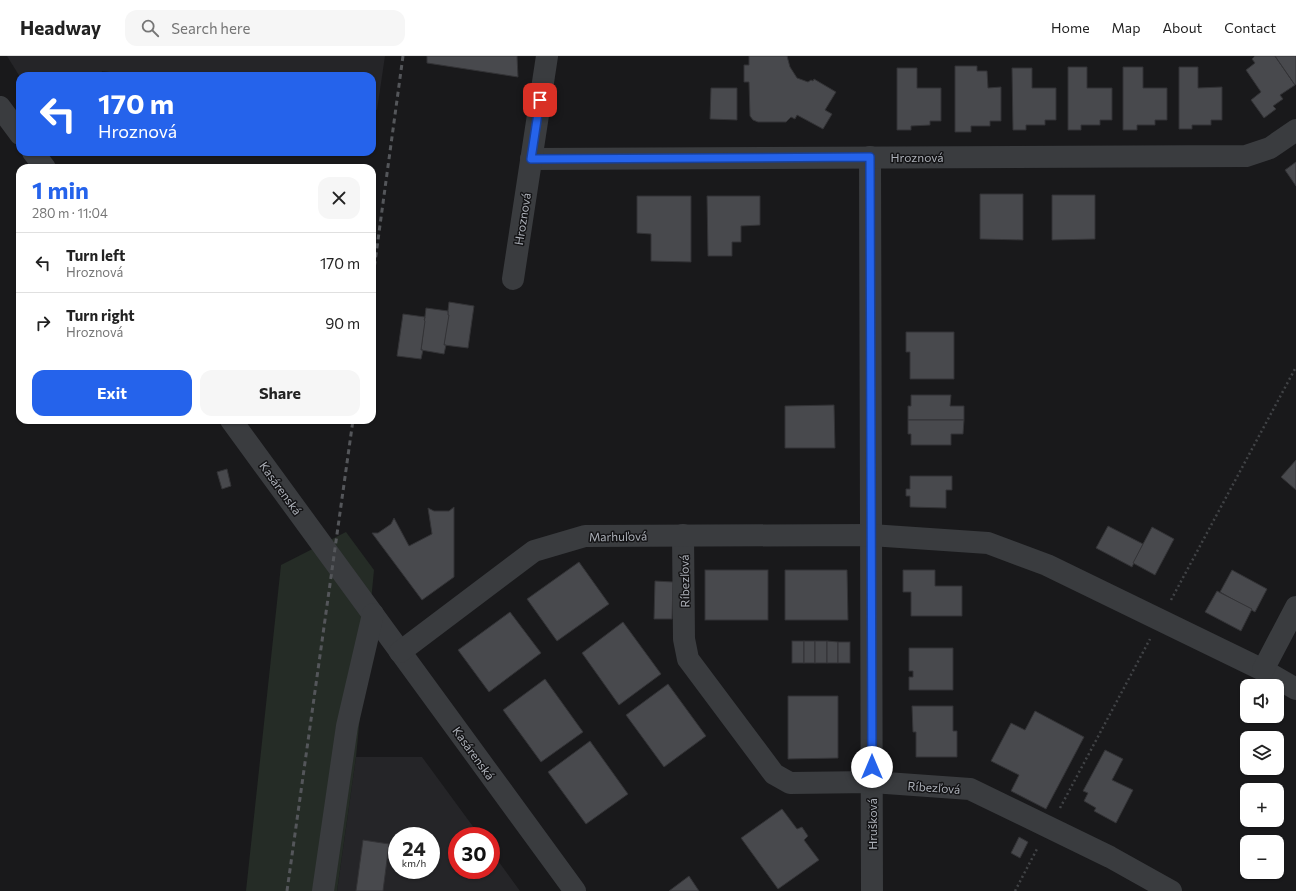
<!DOCTYPE html>
<html lang="en">
<head>
<meta charset="utf-8">
<style>
  body { margin:0; font-family:Commissioner,sans-serif; background:#f6f6f6; color:#222; height:100vh; display:flex; flex-direction:column; font-size:15px; white-space:nowrap }
  * { box-sizing:border-box; margin:0 }
  p { font-size:13px; color:#767676 }
  .icon { flex:none; width:22px; height:22px; fill:none; stroke:currentColor; stroke-width:2; stroke-linecap:round; stroke-linejoin:round }
  .map { position:relative; flex:1; overflow:hidden }
  .panel { position:absolute; left:16px; top:108px; width:360px; height:260px; display:flex; flex-direction:column; background:#fff; border-radius:12px; box-shadow:0 1px 3px #0004 }
  .panel>* { flex:none }
  .top-card { position:absolute; left:16px; top:16px; width:360px; height:84px; border-radius:12px; box-shadow:0 1px 3px #0004; background:#2563eb; color:#fff; overflow:hidden }
  .fabs { position:absolute; left:1240px; top:623px; display:grid; gap:8px }
  .fabs a { display:grid; place-items:center; width:44px; height:44px; border-radius:8px; background:#fff; box-shadow:0 1px 3px #0004; font-size:20px }
  .speed { position:absolute; left:388px; top:771px; display:flex; gap:8px; font-size:20px; font-weight:700; text-align:center }
  .speed>* { display:grid; place-content:center; width:52px; height:52px; border-radius:50%; background:#fff; box-shadow:0 1px 3px #0004; line-height:1 }
  .speed small { font-size:10px; font-weight:400 }
  .speed .limit { border:6px solid #d22; background:#fff; color:#111 }
  .pin { position:absolute; display:grid; place-items:center; width:34px; height:34px; color:#fff; margin:-17px; border-radius:8px; box-shadow:0 2px 6px #0006 }
  .me { position:absolute; width:44px; margin:-22px; rotate:0deg; stroke-linejoin:round; filter:drop-shadow(0 0 3px #0008) }
  .turn { display:flex; align-items:center; gap:14px; height:84px; padding:0 16px; font-size:18px }
  .turn .icon { width:52px; height:52px; stroke-width:2.5 }
  .turn b { display:block; font-size:28px; line-height:34px }
  .round { display:grid; place-items:center; flex:none; width:42px; height:42px; border-radius:12px; background:#f6f6f6 }
  .overview { display:flex; align-items:center; justify-content:space-between; height:68px; padding:0 16px }
  h1 { font-size:24px; font-weight:700; line-height:30px; color:#2563eb }
  .action { display:flex; gap:8px; margin-top:auto; padding:8px 16px }
  .action a { flex:1; height:46px; border-radius:12px; background:#2563eb; color:#fff; font-size:16px; font-weight:700; line-height:46px; text-align:center }
  .action a+a { background:#f6f6f6; color:#222 }
  ul { padding:0; list-style:none }
  li { display:flex; align-items:center; gap:12px; height:60px; padding:0 16px; border-top:1px solid #e0e0e0 }
  li div { flex:1 }
  li b { display:block; font-size:15px }
  li em { font-style:normal }
  header { display:flex; align-items:center; gap:24px; box-sizing:border-box; height:56px; padding:0 20px; background:#fff; border-bottom:1px solid #e0e0e0 }
  header strong { font-size:19px }
  nav { display:flex; gap:22px; margin-inline-start:auto; font-size:14px }
  .search { width:280px; height:36px; background:#f6f6f6; display:flex; align-items:center; gap:10px; box-sizing:border-box; padding:0 14px; border-radius:12px; color:#767676; font-size:15px }
  .map>svg:first-child { display:block }
  .built { fill:#252528; fill-rule:evenodd }
  .green { fill:#252c26 }
  .building { fill:#48494d; stroke:#333336 }
  .lines { fill:none; stroke-linecap:round; stroke-linejoin:round }
  .path { stroke:#414346; stroke-width:2.5; stroke-dasharray:2 3; stroke-linecap:butt }
  .minor { stroke:#3a3c3f; stroke-width:22 }
  .rail { stroke:#54565a; stroke-width:3; stroke-dasharray:5 4; stroke-linecap:butt }
  .route-casing { stroke:#184099; stroke-width:10 }
  .route { stroke:#2563eb; stroke-width:7 }
  .labels { text-anchor:middle; dominant-baseline:central; stroke-width:3; stroke-linejoin:round; paint-order:stroke }
  .street-label { font-size:12px; fill:#adb1b9; stroke:#141416 }
</style>
</head>
<body>
<header>
<strong>Headway</strong>
<div class="search"><svg class="icon" aria-label="search" viewBox="0 0 24 24"><circle cx="10" cy="10" r="6"/><path d="M15 15l6 6"/></svg>Search here</div>
<nav><a>Home</a><a>Map</a><a>About</a><a>Contact</a></nav>
</header>
<div class="map">
<svg width="1296" height="835" viewBox="0 0 1296 835">
  <rect width="100%" height="100%" fill="#19191b"/>
  <g class="built">
    <path d="M7 0H385L377 54 372 53V20H139L102 15 101 20 20 21Z"/>
    <path d="M356 701H422L480 780H457V814H491V795L520 835H337ZM397 780H431V814H397Z"/>
  </g>
  <path class="green" d="M346 476 374 514 356 701 337 835H246L281 509Z"/>
  <g class="building">
    <path d="M427 0H517L518 21 427 7Z"/>
    <path d="M749 0H787L790 11 797 22 808 26 811 24 813 25 814 23 836 36 825 54 832 58 823 73 797 59 795 63 791 61 786 66H758L753 64 750 60 749 26H744V9H749Z"/>
    <path d="M1255 0H1275L1295 29 1280 39 1283 43 1273 50 1276 53 1264 62 1251 44 1261 36 1246 14 1255 7 1252 3Z"/>
    <path d="M1275 0H1296V28L1295 29Z"/>
    <path d="M955 10H977V15H987L988 32 1001 31V65H990V70H971V76H955Z"/>
    <path d="M1068 11H1087V32H1112V64H1100V69H1081V74H1068Z"/>
    <path d="M1123 11H1143V32H1167V64H1155V69H1137V74H1123Z"/>
    <path d="M1179 11H1198V32L1222 31V64H1211V69H1192V73H1179Z"/>
    <path d="M897 12H917V32H941V65H930V69L911 70V74H897Z"/>
    <path d="M1012 12H1032V32H1056V64H1045V69H1026V74H1013Z"/>
    <path d="M711 32H737V64L710 63Z"/>
    <path d="M1296 106V130L1285 114Z"/>
    <path d="M980 138H1023V184L980 183Z"/>
    <path d="M1052 139H1095V183L1052 184Z"/>
    <path d="M637 140H691V206L651 205V178L637 177Z"/>
    <path d="M707 140H760V169L741 170V186H732V200H708Z"/>
    <path d="M449 246 474 250 468 292 444 289Z"/>
    <path d="M426 252 448 255V259H449L444 289H446L444 298 421 294Z"/>
    <path d="M403 258 425 261 424 264 425 265 421 294H423L421 303 397 300Z"/>
    <path d="M906 276H954V323H910V296H906Z"/>
    <path d="M911 339H951L950 350H964V364H908V350H911Z"/>
    <path d="M834 349 835 392H785V350Z"/>
    <path d="M908 364H964L963 378H951V389H911V378H908Z"/>
    <path d="M1296 404V434L1281 421Z"/>
    <path d="M227 413 231 430 222 433 217 416Z"/>
    <path d="M910 420H952V434H946V452L910 451V440H906V433H910Z"/>
    <path d="M454 451V521L422 544 372 477H378L391 468 394 462 409 490 432 478 428 452 434 455H449Z"/>
    <path d="M1108 470 1143 488 1132 511 1096 492Z"/>
    <path d="M1152 471 1174 483 1155 519 1133 507Z"/>
    <path d="M579 506 609 548 557 585 527 543Z"/>
    <rect x="705" y="514" width="63" height="50"/>
    <path d="M785 514H847L848 564H785Z"/>
    <path d="M903 514H935V530H962V560H911V536H903Z"/>
    <path d="M1232 514 1267 533 1255 556 1220 536Z"/>
    <path d="M655 525 673 526 672 563H654Z"/>
    <path d="M1217 535 1252 553 1241 575 1205 556Z"/>
    <path d="M510 556 541 597 489 636 458 594Z"/>
    <path d="M623 566 661 618 619 649 582 597Z"/>
    <rect x="792" y="585" width="12" height="22"/>
    <rect x="804" y="585" width="11" height="22"/>
    <rect x="815" y="585" width="12" height="22"/>
    <path d="M827 585 838 586V607H827Z"/>
    <rect x="838" y="586" width="12" height="21"/>
    <path d="M909 592H953V634H909V621H913V615H909Z"/>
    <path d="M545 623 583 676 541 706 503 654Z"/>
    <path d="M668 628 706 680 664 711 626 659Z"/>
    <path d="M788 640H838V702L788 703Z"/>
    <path d="M912 650H953V675H957V701H916V676H913Z"/>
    <path d="M1035 655 1084 681 1046 753 1011 735 1019 719 991 705 1011 667 1025 674Z"/>
    <path d="M590 685 628 738 586 768 548 716Z"/>
    <path d="M1105 694 1123 703 1112 724 1133 734 1116 767 1094 755 1096 752 1084 745 1088 737 1083 735Z"/>
    <path d="M782 753 797 773 802 771 808 780 804 784 819 804 778 833 741 782Z"/>
    <path d="M1019 781 1028 786 1020 802 1011 797Z"/>
    <path d="M363 784 389 788 383 835H356Z"/>
    <path d="M689 820 699 835H669Z"/>
  </g>
  <g class="lines">
    <g class="path">
      <path d="M1171 544 1296 311"/>
      <path d="M1060 752 1150 583"/>
      <path d="M1015 835 1038 791"/>
    </g>
    <g class="minor">
      <path d="M0 51 20 78"/>
      <path d="M33 96 45 112"/>
      <path d="M870 101 872 835"/>
      <path d="M531 103 1246 100 1270 92 1296 74"/>
      <path d="M513 223 547 0"/>
      <path d="M231 364 575 835"/>
      <path d="M683 479 684 583 688 603 774 718 790 727 872 726 970 733 1110 801 1171 835"/>
      <path d="M400 596 534 495 585 480 871 479 988 487 1047 509 1263 614 1296 633"/>
      <path d="M1263 614 1296 551"/>
      <path d="M323 835 347 670 373 558"/>
    </g>
    <g class="rail">
      <path d="M372 228 403 0"/>
      <path d="M287 835 353 364"/>
    </g>
  </g>
  <g class="lines">
    <defs>
      <path id="route" d="M540 44 531 103 870 101 872 711"/>
    </defs>
    <use href="#route" class="route-casing"/>
    <use href="#route" class="route"/>
  </g>
  <g class="labels">
    <g class="street-label">
      <text x="917" y="101">Hroznová</text>
      <text transform="translate(522 163) rotate(-81)">Hroznová</text>
      <text transform="translate(281 432) rotate(54)">Kasárenská</text>
      <text transform="translate(618 480) rotate(-1)">Marhuľová</text>
      <text transform="translate(684 525) rotate(-91)">Ríbezľová</text>
      <text transform="translate(474 697) rotate(54)">Kasárenská</text>
      <text transform="translate(934 731) rotate(4)">Ríbezľová</text>
      <text transform="translate(872 768) rotate(-90)">Hrušková</text>
    </g>
  </g>
</svg>
<div class="fabs">
<a><svg class="icon" aria-label="sound" viewBox="0 0 24 24"><path d="M4 9h4l5-4v14l-5-4H4zM17 9q2 3 0 6"/></svg></a>
<a><svg class="icon" aria-label="layers" viewBox="0 0 24 24"><path d="M12 4l9 5-9 5-9-5zM3 14l9 5 9-5"/></svg></a>
<a>+</a>
<a>−</a>
</div>
<div class="speed"><div>24<small>km/h</small></div><div class="limit">30</div></div>
<div class="pin" style="left:540px;top:44px;background:#d93025"><svg class="icon" aria-label="arrive" viewBox="0 0 24 24"><path d="M6 21V4h12l-3 4 3 4H6"/></svg></div>
<svg class="me" style="left:872px;top:711px" viewBox="-20 -20 40 40"><circle r="19" fill="#fff"/><path d="M0-13L10 11 0 6-10 11z" fill="#2563eb"/></svg>
<div class="top-card">
<div class="turn"><svg class="icon" aria-label="left" viewBox="0 0 24 24"><path d="M17 20v-9H6M10 6l-5 5 5 5"/></svg><div><b>170 m</b>Hroznová</div></div>
</div>
<section class="panel">
<div class="overview"><div><h1>1 min</h1><p>280 m · 11:04</p></div><a class="round"><svg class="icon" aria-label="close" viewBox="0 0 24 24"><path d="M6 6l12 12M18 6L6 18"/></svg></a></div>
<ul>
<li><svg class="icon" aria-label="left" viewBox="0 0 24 24"><path d="M17 20v-9H6M10 6l-5 5 5 5"/></svg><div><b>Turn left</b><p>Hroznová</p></div><em>170 m</em></li>
<li><svg class="icon" aria-label="right" viewBox="0 0 24 24"><path d="M7 20v-9h11M14 6l5 5-5 5"/></svg><div><b>Turn right</b><p>Hroznová</p></div><em>90 m</em></li>
</ul>
<div class="action"><a>Exit</a><a>Share</a></div>
</section>
</div>
</body>
</html>
